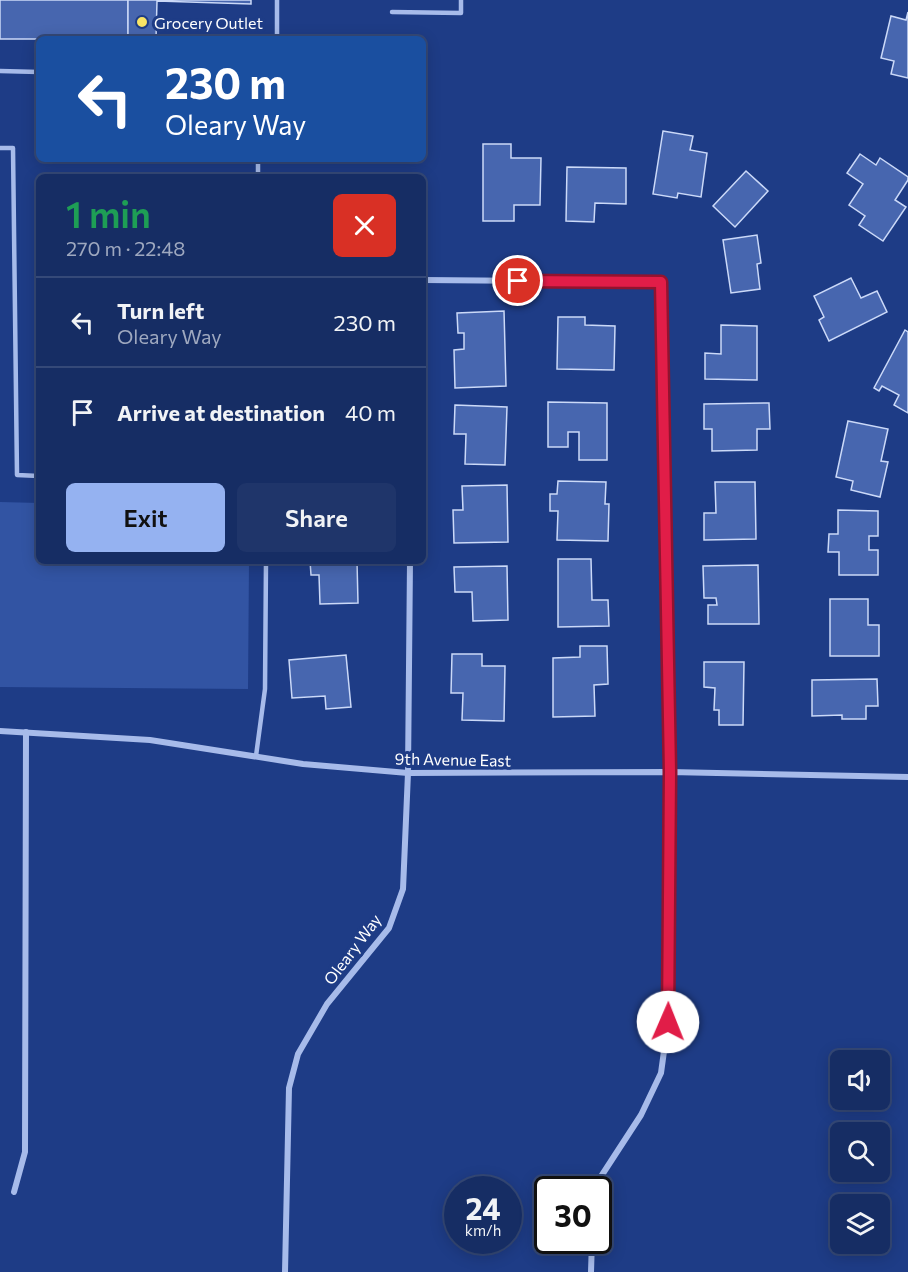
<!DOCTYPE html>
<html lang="en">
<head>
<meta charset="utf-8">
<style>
  body { margin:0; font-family:Commissioner,sans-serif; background:#1f356a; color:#f1f3f6; height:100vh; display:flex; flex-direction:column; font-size:22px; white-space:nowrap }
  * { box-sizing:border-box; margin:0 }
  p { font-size:20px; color:#9ea8bf }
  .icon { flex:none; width:33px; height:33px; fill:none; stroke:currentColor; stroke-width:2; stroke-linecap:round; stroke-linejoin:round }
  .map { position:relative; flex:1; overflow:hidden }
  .panel { position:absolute; left:36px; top:174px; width:390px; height:390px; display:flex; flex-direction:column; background:#162d64; border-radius:9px; box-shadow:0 3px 15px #0003,0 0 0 2px #354978 }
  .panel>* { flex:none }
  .top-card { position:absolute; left:36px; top:36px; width:390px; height:126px; border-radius:9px; box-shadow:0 3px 15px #0003,0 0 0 2px #354978; background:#1a4fa0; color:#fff; overflow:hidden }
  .controls { position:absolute; left:830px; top:1050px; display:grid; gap:12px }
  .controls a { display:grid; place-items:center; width:60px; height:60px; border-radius:9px; background:#162d64; box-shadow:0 3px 15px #0003,0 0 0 2px #354978; font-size:30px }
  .speed { position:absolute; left:444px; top:1176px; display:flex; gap:12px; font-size:30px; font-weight:700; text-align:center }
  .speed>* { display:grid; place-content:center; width:78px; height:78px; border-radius:50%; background:#162d64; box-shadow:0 3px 15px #0003,0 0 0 2px #354978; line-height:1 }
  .speed small { font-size:15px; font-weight:400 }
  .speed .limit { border:3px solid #111; border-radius:9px; background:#fff; color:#111 }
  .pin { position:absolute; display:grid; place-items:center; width:51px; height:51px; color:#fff; margin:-26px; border:3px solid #fff; border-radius:50%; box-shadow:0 2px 6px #0007 }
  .me { position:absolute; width:66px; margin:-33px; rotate:1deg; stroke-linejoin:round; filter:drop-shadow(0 0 4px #0008) }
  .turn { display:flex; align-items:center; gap:21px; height:126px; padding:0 30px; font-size:27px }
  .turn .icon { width:78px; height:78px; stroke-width:2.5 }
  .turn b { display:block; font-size:42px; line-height:51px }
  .round { display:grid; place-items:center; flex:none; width:63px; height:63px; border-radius:9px; background:#1f356a }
  .summary { display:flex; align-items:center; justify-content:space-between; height:102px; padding:0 30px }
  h1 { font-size:36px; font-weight:600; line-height:45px; color:#1e9e55 }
  .primary-button { display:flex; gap:12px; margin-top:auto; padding:12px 30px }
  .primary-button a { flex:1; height:69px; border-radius:9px; background:#95b2f1; color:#111; font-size:24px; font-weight:600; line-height:69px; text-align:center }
  .primary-button a+a { background:#1f356a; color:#f1f3f6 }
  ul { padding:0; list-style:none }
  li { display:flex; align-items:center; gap:18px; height:90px; padding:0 30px; border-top:2px solid #354978 }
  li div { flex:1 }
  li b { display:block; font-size:22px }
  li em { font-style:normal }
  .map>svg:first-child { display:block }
  .green { fill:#3254a3 }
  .building { fill:#4766af; stroke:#cbd9f8; stroke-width:1.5 }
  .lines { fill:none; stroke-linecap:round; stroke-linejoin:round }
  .lane { stroke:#a7bbea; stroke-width:4.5 }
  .street { stroke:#a7bbea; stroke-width:6 }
  .route-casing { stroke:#92132f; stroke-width:15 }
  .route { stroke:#e11d48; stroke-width:10 }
  .poi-dot { fill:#f9e466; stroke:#1e3c86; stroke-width:2 }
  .labels { text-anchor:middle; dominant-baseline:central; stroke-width:6; stroke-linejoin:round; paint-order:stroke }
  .poi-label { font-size:16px; fill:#fff; stroke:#1e3c86; text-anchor:start }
  .street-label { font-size:16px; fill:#fff; stroke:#1e3c86 }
</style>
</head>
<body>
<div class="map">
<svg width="908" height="1272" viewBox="0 0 908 1272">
  <rect width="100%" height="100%" fill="#1e3c86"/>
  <path class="green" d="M0 502 39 503V561H249L248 689 0 687Z"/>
  <g class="building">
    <rect x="0" y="0" width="128" height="39"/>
    <path d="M128 0H251V4L157 1 156 39H128Z"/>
    <path d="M908 12V78L891 74 894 61 881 58 891 16 906 20Z"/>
    <path d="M663 131 693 136 690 150 707 153 701 197 678 193 677 198 653 194Z"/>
    <path d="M483 144H511V158H541L540 205H514V221H483Z"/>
    <path d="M860 154 876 165 880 158 908 177V180L895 200 906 207 883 241 859 225 865 216 849 205 863 184 847 173Z"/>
    <path d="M567 167 626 168V204L595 203 594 222 566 221Z"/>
    <path d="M746 171 768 191 735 227 713 206Z"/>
    <path d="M757 235 761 263 757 264 760 289 731 293 723 240Z"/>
    <path d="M851 278 861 298 877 291 887 312 829 341 819 320 824 317 814 296Z"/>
    <path d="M504 311 506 386 455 388 454 350 464 349V333H458L457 313Z"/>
    <path d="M558 317H585V325L615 326 614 370 557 369Z"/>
    <path d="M721 325 757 326V380L705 379V353L721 354Z"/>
    <path d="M905 330 908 332V413L894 405 899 395 882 386 879 391 874 388Z"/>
    <path d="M548 402 607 403V460H579V432H568V447H548Z"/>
    <path d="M769 403 770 429H757V450L712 451V429H704V404Z"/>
    <path d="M455 405 507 407 505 465 465 464 466 434H454Z"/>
    <path d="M848 421 888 429 881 461 888 462 880 497 851 490 853 481 836 477Z"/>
    <path d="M558 481 606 482 605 504H609L608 541 557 540 558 511H550V494H557Z"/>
    <path d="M715 482H755L756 539 704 540V513H716Z"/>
    <path d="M507 485 508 542 454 543 453 510H463L462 486Z"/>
    <path d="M838 510 878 511V536H869V550H878V575H839V552H828L829 534H838Z"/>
    <path d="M558 559H591L592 600H608L609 626 558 627Z"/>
    <path d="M310 561H357L358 603 320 604 319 575H311Z"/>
    <path d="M758 565 759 624H708V605H717L716 598H704L703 566Z"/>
    <path d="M507 566 508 620 473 621 472 592H455L454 567Z"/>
    <path d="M830 599H868V625H879V656H830Z"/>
    <path d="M580 646H607L608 684 594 685 595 716 553 717V658L580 657Z"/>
    <path d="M452 654H482V666H505L504 721 462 720 463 693H451Z"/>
    <path d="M346 655 351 707 326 709 325 696 292 698 289 660Z"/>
    <path d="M704 662H744L743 725H719V710H714L715 688 704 687Z"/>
    <path d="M877 679 878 706H866V719H842V715L812 716V680Z"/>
  </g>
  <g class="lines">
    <g class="lane">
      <path d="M277 0V39"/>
      <path d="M392 12 461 13V0"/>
      <path d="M0 71 39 72"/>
      <path d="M0 148H13L17 475 39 476"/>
      <path d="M258 159V177"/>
      <path d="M256 756 265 689 266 561"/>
    </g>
    <g class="street">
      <path d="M423 280 661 282 670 772 668 1022 661 1073 641 1115 600 1178 597 1190"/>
      <path d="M0 731 150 740 303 764 408 773 670 772 908 777"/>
      <path d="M14 1192 25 1152 26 732"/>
      <path d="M285 1272 289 1088 298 1054 327 1004 389 928 403 889 408 773 410 561"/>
      <path d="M591 1272 592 1240"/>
    </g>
  </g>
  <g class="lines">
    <defs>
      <path id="route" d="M518 281 661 282 670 772 668 1022"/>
    </defs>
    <use href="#route" class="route-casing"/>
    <use href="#route" class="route"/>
  </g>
  <circle class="poi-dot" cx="142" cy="22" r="6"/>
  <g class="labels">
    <g class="poi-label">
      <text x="154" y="22">Grocery Outlet</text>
    </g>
    <g class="street-label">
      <text transform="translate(453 759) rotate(1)">9th Avenue East</text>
      <text transform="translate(352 949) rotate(-53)">Oleary Way</text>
    </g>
  </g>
</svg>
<div class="controls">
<a><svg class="icon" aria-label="sound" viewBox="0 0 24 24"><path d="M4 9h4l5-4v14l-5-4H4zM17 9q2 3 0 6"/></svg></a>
<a><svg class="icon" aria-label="search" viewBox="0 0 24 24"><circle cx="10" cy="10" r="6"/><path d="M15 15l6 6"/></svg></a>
<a><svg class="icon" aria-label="layers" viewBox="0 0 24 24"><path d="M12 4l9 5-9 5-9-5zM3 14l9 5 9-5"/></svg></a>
</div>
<div class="speed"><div>24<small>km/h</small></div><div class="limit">30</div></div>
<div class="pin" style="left:518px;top:281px;background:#d93025"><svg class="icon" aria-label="arrive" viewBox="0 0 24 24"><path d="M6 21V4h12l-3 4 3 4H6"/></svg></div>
<svg class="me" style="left:668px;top:1022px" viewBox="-20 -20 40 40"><circle r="19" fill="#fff"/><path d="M0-13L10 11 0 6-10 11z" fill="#e11d48"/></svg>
<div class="top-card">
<div class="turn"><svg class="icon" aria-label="left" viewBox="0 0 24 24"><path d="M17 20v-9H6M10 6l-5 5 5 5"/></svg><div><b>230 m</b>Oleary Way</div></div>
</div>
<section class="panel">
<div class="summary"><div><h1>1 min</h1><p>270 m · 22:48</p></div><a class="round" style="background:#d93025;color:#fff"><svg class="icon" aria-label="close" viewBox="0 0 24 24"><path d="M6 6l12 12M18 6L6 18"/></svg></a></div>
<ul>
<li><svg class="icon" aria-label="left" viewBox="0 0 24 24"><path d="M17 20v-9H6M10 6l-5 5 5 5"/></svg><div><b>Turn left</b><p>Oleary Way</p></div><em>230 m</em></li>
<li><svg class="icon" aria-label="arrive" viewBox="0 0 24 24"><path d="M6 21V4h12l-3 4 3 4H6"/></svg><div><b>Arrive at destination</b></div><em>40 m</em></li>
</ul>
<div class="primary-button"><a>Exit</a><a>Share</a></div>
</section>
</div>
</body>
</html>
